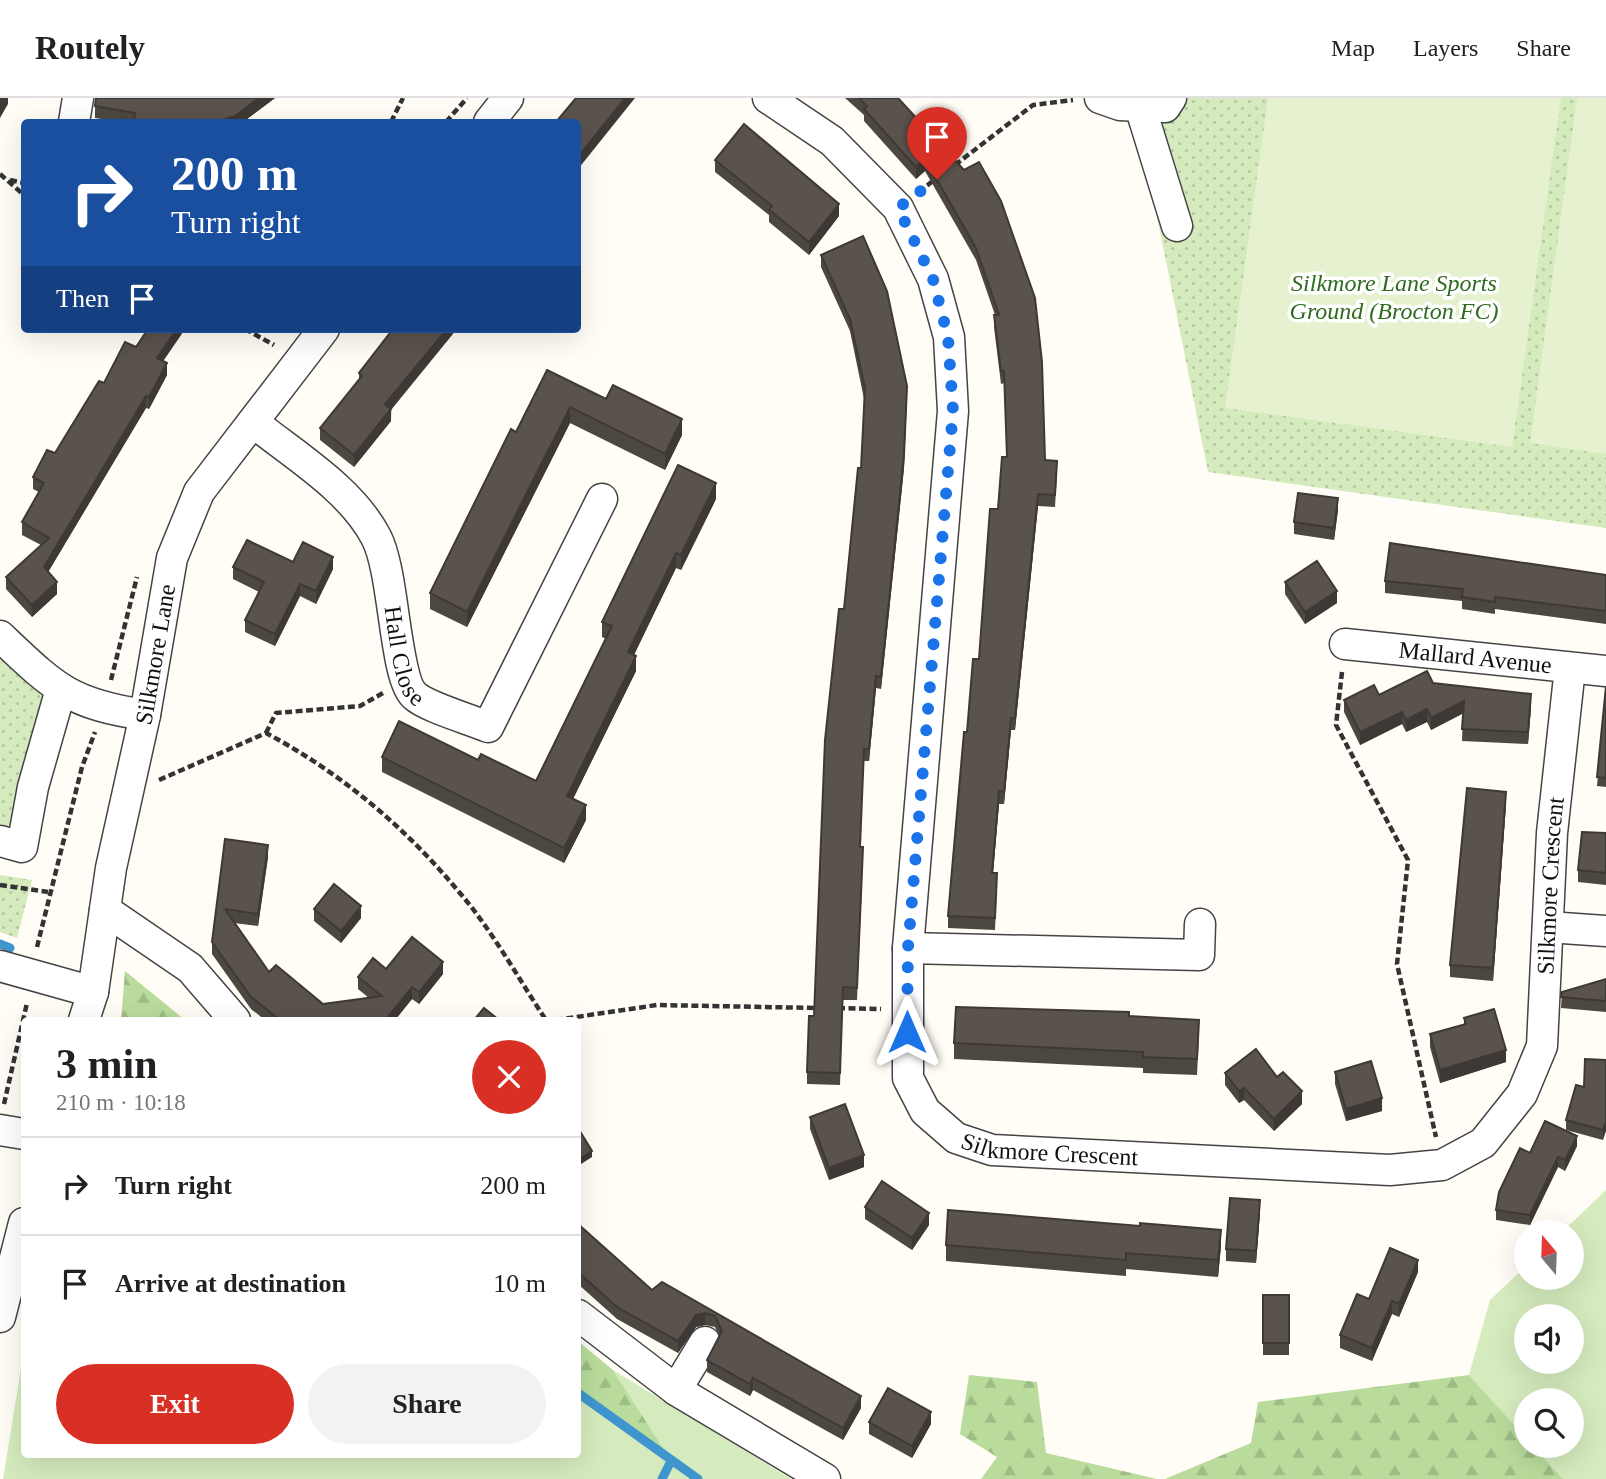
<!DOCTYPE html>
<html lang="en">
<head>
<meta charset="utf-8">
<style>
  body { margin:0; font-family:Georgia,serif; background:#f2f2f2; color:#202124; height:100vh; display:flex; flex-direction:column; font-size:26px; white-space:nowrap }
  * { box-sizing:border-box; margin:0 }
  p { font-size:23px; color:#757577 }
  .icon { flex:none; width:38px; height:38px; fill:none; stroke:currentColor; stroke-width:2; stroke-linecap:round; stroke-linejoin:round }
  .map { position:relative; flex:1; overflow:hidden }
  .side { position:absolute; left:21px; top:919px; width:560px; height:441px; display:flex; flex-direction:column; background:#fff; border-radius:7px; box-shadow:0 7px 28px #0002 }
  .side>* { flex:none }
  .guide { position:absolute; left:21px; top:21px; width:560px; height:214px; border-radius:7px; box-shadow:0 7px 28px #0002; background:#1a4fa0; color:#fff; overflow:hidden }
  .needle { width:46px; rotate:341deg }
  .controls { position:absolute; left:1514px; top:1122px; display:grid; gap:14px }
  .controls a { display:grid; place-items:center; width:70px; height:70px; border-radius:50%; background:#fff; box-shadow:0 7px 28px #0002; font-size:35px }
  .pin { position:absolute; display:grid; place-items:center; width:60px; height:60px; color:#fff; margin:-72px -30px; border-radius:50% 50% 50% 0; rotate:-45deg; box-shadow:0 0 7px #0007 }
  .pin .icon { rotate:45deg }
  .me { position:absolute; width:77px; margin:-38px; rotate:0deg; stroke-linejoin:round; filter:drop-shadow(0 0 5px #0008) }
  .turn { display:flex; align-items:center; gap:24px; height:147px; padding:0 35px; font-size:32px }
  .turn .icon { width:91px; height:91px; stroke-width:2.5 }
  .turn b { display:block; font-size:49px; line-height:60px }
  .then { display:flex; align-items:center; height:66px; padding:0 35px; background:#0003; gap:14px; font-size:26px }
  .round { display:grid; place-items:center; flex:none; width:74px; height:74px; border-radius:37px; background:#f2f2f2 }
  .head { display:flex; align-items:center; justify-content:space-between; height:119px; padding:0 35px }
  h1 { font-size:42px; font-weight:700; line-height:52px }
  .cta { display:flex; gap:14px; margin-top:auto; padding:14px 35px }
  .cta a { flex:1; height:80px; border-radius:42px; background:#d93025; color:#fff; font-size:28px; font-weight:700; line-height:80px; text-align:center }
  .cta a+a { background:#f2f2f2; color:#202124 }
  ul { padding:0; list-style:none }
  li { display:flex; align-items:center; gap:21px; height:98px; padding:0 35px; border-top:2px solid #e0e0e0 }
  li div { flex:1 }
  li b { display:block; font-size:26px }
  li em { font-style:normal }
  header { display:flex; align-items:center; gap:42px; box-sizing:border-box; height:98px; padding:0 35px; background:#fff; border-bottom:2px solid #e0e0e0 }
  header strong { font-size:33px }
  nav { display:flex; gap:38px; margin-inline-start:auto; font-size:24px }
  .map>svg:first-child { display:block }
  .grass { fill:#d5ebbd; fill-rule:evenodd }
  .forest { fill:url(#forest-firs) }
  .park { fill:url(#park-dots) }
  .pitch { fill:#e6f2cf }
  .lines { fill:none; stroke-linecap:round; stroke-linejoin:round }
  .stream { stroke:#3f96cf; stroke-width:9 }
  .minor-casing { stroke:#444; stroke-width:33 }
  .path { stroke:#333; stroke-width:4.5; stroke-dasharray:7 3.5; stroke-linecap:butt }
  .minor { stroke:#fff; stroke-width:30 }
  .wall { fill:#4d4742 }
  .shaded-wall { fill:#3f3936 }
  .building { fill:#5a524d; stroke:#3f3936; stroke-width:2 }
  .route { stroke:#1a73e8; stroke-width:12; stroke-dasharray:0 21.6 }
  .labels { text-anchor:middle; dominant-baseline:central; stroke-width:7; stroke-linejoin:round; paint-order:stroke }
  .park-label { font-size:24px; font-style:italic; fill:#2f6b1f; stroke:#fff }
  .street-label { font-size:24px; fill:#111; stroke:#fff }
</style>
</head>
<body>
<header>
<strong>Routely</strong>
<nav><a>Map</a><a>Layers</a><a>Share</a></nav>
</header>
<div class="map">
<svg width="1606" height="1381" viewBox="0 0 1606 1381">
  <defs>
    <pattern id="forest-firs" width="22" height="20" patternUnits="userSpaceOnUse" patternTransform="scale(1.75)"><rect width="22" height="20" fill="#b9dc9c"/><path d="M5 1l3.5 6h-7zM16 11l3.5 6h-7z" fill="#9ebc85"/></pattern>
    <pattern id="park-dots" width="8" height="8" patternUnits="userSpaceOnUse" patternTransform="scale(1.75)"><rect width="8" height="8" fill="#d5ebbd"/><path d="M2 2h.1M6 6h.1" fill="none" stroke="#b6c8a1" stroke-width="1.8" stroke-linecap="round"/></pattern>
  </defs>
  <rect width="100%" height="100%" fill="#fffdf5"/>
  <g class="grass">
    <path d="M1606 1092V1381H1563L1533 1348H1572V1302H1526V1340L1469 1277 1490 1202 1526 1168V1180H1572V1134H1562ZM1526 1218H1572V1264H1526Z"/>
    <path d="M24 1252V1356H578V1295L670 1362 613 1272 791 1381H3Z"/>
  </g>
  <g class="forest">
    <path d="M125 873 185 922H121Z"/>
    <path d="M578 1243 613 1272 671 1363 578 1295Z"/>
    <path d="M969 1277 1037 1284 1046 1355 1157 1381H981L997 1359 960 1336Z"/>
    <path d="M1469 1277 1526 1340V1348H1533L1563 1381H1165L1251 1345 1258 1304Z"/>
  </g>
  <g class="park">
    <path d="M1124 0H1606V430L1208 374 1149 78 1120 7Z"/>
    <path d="M0 551 50 600 17 734 0 730Z"/>
    <path d="M0 777 32 782 17 840 0 834Z"/>
  </g>
  <g class="pitch">
    <path d="M1268 0H1561L1512 349 1225 310Z"/>
    <path d="M1577 0H1606V356L1530 345Z"/>
  </g>
  <g class="lines">
    <g class="stream">
      <path d="M0 846 10 850"/>
      <path d="M578 1295 698 1381"/>
      <path d="M662 1381 671 1363"/>
    </g>
    <defs>
      <g id="minor">
        <path id="s1" d="M768 0 832 43 898 110 933 181 949 239 953 313 908 850V980L925 1013 956 1040 992 1052 1390 1072 1442 1067 1483 1045 1522 996 1542 948 1552 735 1570 570"/>
        <path d="M1100 0 1120 7 1165 9 1171 0"/>
        <path d="M1140 8 1177 128"/>
        <path d="M74 24 78 0"/>
        <path d="M489 24 508 0"/>
        <path id="s2" d="M253 324C295 358 351 391 376 439 395 474 394 581 415 598 427 609 472 622 488 629L602 401"/>
        <path d="M0 538C54 589 69 606 145 617"/>
        <path id="s3" d="M1345 546 1606 573"/>
        <path d="M0 743 22 749 33 689 61 591"/>
        <path d="M105 812 190 870 235 922"/>
        <path d="M1548 829 1606 833"/>
        <path d="M908 850 1199 857 1200 826"/>
        <path d="M0 868 93 894"/>
        <path id="s4" d="M84 922 93 894 111 770 145 617 172 460 199 394 324 231"/>
        <path d="M0 1032 24 1036"/>
        <path d="M578 1217 676 1292 825 1381"/>
        <path d="M0 1219 24 1125"/>
        <path d="M676 1292 705 1244"/>
      </g>
    </defs>
    <use href="#minor" class="minor-casing"/>
    <g class="path">
      <path d="M391 24 403 0"/>
      <path d="M446 24 467 0"/>
      <path d="M955 67 1033 7 1073 2"/>
      <path d="M0 76 24 97"/>
      <path d="M10 82 24 85"/>
      <path d="M919 94 934 82"/>
      <path d="M245 231 274 247"/>
      <path d="M1342 574 1336 627 1408 762 1397 866 1436 1039"/>
      <path d="M111 582 137 479"/>
      <path d="M266 635 276 615 360 608 383 595"/>
      <path d="M159 682 266 635C341 675 405 729 459 794 492 832 518 880 546 922"/>
      <path d="M0 787 48 794"/>
      <path d="M37 849 82 669 95 634"/>
      <path d="M838 910 881 911"/>
      <path d="M556 922 657 907 818 910"/>
      <path d="M4 1006 27 905"/>
    </g>
    <use href="#minor" class="minor"/>
  </g>
  <g class="wall">
    <path d="M275 0 243 24H121L95 20V8Z"/>
    <path d="M845 0H898L964 72 1045 362 1057 375 1055 409 1038 408 1015 632H1011L1004 706H999L993 775 997 788 995 832 948 830V818L967 634 979 561 998 411 1007 359 1004 285 1001 286 994 229V217H995L976 162 925 73 916 81 864 23V17Z"/>
    <path d="M715 62 839 118 809 157 769 124V117L715 74Z"/>
    <path d="M821 157 907 301 904 370 881 591 876 590 869 663H864L860 749 863 761 857 902H843L840 987 807 986V974L814 918 861 370 864 301 850 233 821 169Z"/>
    <path d="M148 231H185L163 263 167 277 149 311 146 310 48 474 57 496 32 519 6 491V479L41 447 22 437V424L39 394 33 391V379L55 355 104 285 136 249Z"/>
    <path d="M393 231 391 323 354 369 320 342V330L359 283V275Z"/>
    <path d="M547 272 682 337 665 372 570 325 467 529 430 511V495L516 334Z"/>
    <path d="M716 401 681 472 676 470 634 557 636 573 573 701 586 722 564 765 382 674V659L478 662 536 683 606 541 602 539V524Z"/>
    <path d="M1338 412 1334 442 1294 436V424Z"/>
    <path d="M293 464 333 471 316 506 300 498 275 548 245 534V522L259 494 233 481V469Z"/>
    <path d="M1606 477V526L1495 511V516L1462 511V503L1385 495V483Z"/>
    <path d="M1285 484 1337 505 1305 526 1285 496Z"/>
    <path d="M1433 585 1531 609 1528 646 1462 643 1463 615 1431 632 1427 624 1406 634 1402 626 1360 647 1344 614V602L1379 597Z"/>
    <path d="M1606 588V689L1597 688Z"/>
    <path d="M1506 706 1493 883 1450 879V867Z"/>
    <path d="M1606 735V787L1578 784V772Z"/>
    <path d="M225 741 268 759 258 828 234 825 269 874 323 906 369 900 358 891V879L386 871 443 876 419 906 412 901 395 922H265L251 911 212 856V844Z"/>
    <path d="M314 811 361 820 341 845 314 823Z"/>
    <path d="M1606 881V914L1561 910 1562 894Z"/>
    <path d="M1129 918 1199 937 1197 977 1143 975V970L954 961V945Z"/>
    <path d="M1464 920 1506 964 1440 985 1430 949V936L1464 927Z"/>
    <path d="M1606 962 1603 1042 1566 1032V1022Z"/>
    <path d="M1335 974 1382 1013 1346 1023 1335 986Z"/>
    <path d="M1225 975 1277 979 1302 1006 1274 1033 1244 1002 1239 1005 1225 987Z"/>
    <path d="M810 1019 864 1069 829 1082 810 1031Z"/>
    <path d="M1577 1048 1565 1073 1558 1069 1530 1127 1496 1122V1112L1530 1055Z"/>
    <path d="M865 1109 929 1127 912 1152 865 1121Z"/>
    <path d="M1260 1114 1256 1165 1226 1163V1151Z"/>
    <path d="M578 1126 652 1192 662 1184 861 1310 843 1342 753 1292 750 1298 707 1274V1262L719 1239 715 1229 705 1227 696 1229 678 1255 617 1221 578 1186Z"/>
    <path d="M946 1147 1221 1148 1218 1179 1126 1171V1178L946 1163Z"/>
    <path d="M1418 1174 1399 1219 1392 1216 1372 1263 1340 1250V1237Z"/>
    <rect x="1263" y="1197" width="26" height="60"/>
    <path d="M869 1324 931 1326 912 1360 869 1336Z"/>
  </g>
  <g class="shaded-wall">
    <path d="M4 0H8V6L0 20V7Z"/>
    <path d="M259 0H275L243 24H217Z"/>
    <path d="M625 0H635L578 71V59Z"/>
    <path d="M925 61V73L916 81V69Z"/>
    <path d="M839 106V118L809 157V144Z"/>
    <path d="M177 231H185L157 272V260Z"/>
    <path d="M447 231H457L391 312V323L354 369V357L385 306Z"/>
    <path d="M167 265V277L149 311V299Z"/>
    <path d="M907 288 904 370 881 591V579Z"/>
    <path d="M146 298V310L44 481V469Z"/>
    <path d="M570 309V325L467 529V514Z"/>
    <path d="M682 321V337L665 372V356Z"/>
    <path d="M716 385V401L681 472V457Z"/>
    <path d="M1038 396V408L1015 632V620Z"/>
    <path d="M1338 400V412L1334 442V430Z"/>
    <path d="M676 455V470L628 569V554Z"/>
    <path d="M333 459V471L316 506V493Z"/>
    <path d="M57 484V496L32 519V507Z"/>
    <path d="M300 486V498L275 548V536Z"/>
    <path d="M1337 493V505L1305 526V514Z"/>
    <path d="M636 558V573L567 713V698Z"/>
    <path d="M876 578V590L869 663V651Z"/>
    <path d="M1531 596V609L1528 646V634Z"/>
    <path d="M1464 603V615L1431 632V620Z"/>
    <path d="M1427 611V624L1406 634V622Z"/>
    <path d="M1402 614V626L1360 647V634Z"/>
    <path d="M1011 620V632L1004 706V694Z"/>
    <path d="M999 693V706L992 787V775Z"/>
    <path d="M1506 694V706L1493 883V870Z"/>
    <path d="M586 707V722L564 765V750Z"/>
    <path d="M268 747V759L258 828V816Z"/>
    <path d="M361 808V820L341 845V833Z"/>
    <path d="M443 864V876L419 906V894Z"/>
    <path d="M412 889V901L395 922H387V920Z"/>
    <path d="M1506 952V964L1440 985V972Z"/>
    <path d="M1244 990V1002L1239 1005V993Z"/>
    <path d="M1302 993V1006L1274 1033V1021Z"/>
    <path d="M1382 1000V1013L1346 1023V1011Z"/>
    <path d="M1606 1023V1033L1603 1042V1032Z"/>
    <path d="M1577 1038V1048L1565 1073V1062Z"/>
    <path d="M592 1053V1059L578 1068V1062Z"/>
    <path d="M864 1057V1069L829 1082V1070Z"/>
    <path d="M1558 1059V1069L1530 1127V1117Z"/>
    <path d="M1260 1102V1114L1256 1165V1153Z"/>
    <path d="M929 1115V1127L912 1152V1140Z"/>
    <path d="M1221 1132V1148L1218 1179V1162Z"/>
    <path d="M1418 1162V1174L1399 1219V1206Z"/>
    <path d="M1392 1203V1216L1372 1263V1250Z"/>
    <path d="M705 1215V1227L696 1229 678 1255V1243L696 1217Z"/>
    <path d="M753 1280V1292L750 1298V1286Z"/>
    <path d="M861 1298V1310L843 1342V1330Z"/>
    <path d="M931 1314V1326L912 1360V1348Z"/>
  </g>
  <g class="building">
    <path d="M0 0H4L0 7Z"/>
    <path d="M96 0H259L235 18 217 24H144L134 23 135 15 95 8Z"/>
    <path d="M576 0H625L578 59V24H556Z"/>
    <path d="M859 0H898L964 72 979 64 1001 103 1035 200 1042 264 1045 362 1057 363 1055 397 1038 396 1015 620H1011L1004 694 999 693 992 775H997L995 820 948 818 964 634H967L973 561H979L990 411H998L1002 359H1007L1004 273H1001L994 217H999L976 150 925 61 916 69 864 11 867 8Z"/>
    <path d="M744 26 839 106 809 144 769 112 772 108 715 62Z"/>
    <path d="M863 138 887 193 907 288 904 357 881 579 876 578 869 651H864L860 749H863L857 890 843 889 840 975 807 974 809 918H814L825 642 839 511H844L858 370H861L865 290 850 221 821 157Z"/>
    <path d="M148 231H177L157 260 167 265 149 299 146 298 44 469 57 484 32 507 6 479 49 440 22 424 44 385 33 379 47 352 55 355 99 283 104 285 125 244 136 249Z"/>
    <path d="M393 231H447L385 306 391 311 354 357 320 330 362 278 359 275Z"/>
    <path d="M547 272 606 301 613 287 682 321 665 356 570 309 467 514 430 495 511 331 516 334Z"/>
    <path d="M678 367 716 385 681 457 676 455 628 554 636 558 567 698 586 707 564 750 382 659 399 623 478 662 481 656 536 683 612 528 602 524Z"/>
    <path d="M1298 395 1338 400 1334 430 1294 424Z"/>
    <path d="M247 442 293 464 303 444 333 459 316 493 300 486 275 536 245 522 264 484 233 469Z"/>
    <path d="M1390 445 1606 477V513L1495 499V504L1462 499 1463 491 1385 483Z"/>
    <path d="M1317 463 1337 493 1305 514 1285 484Z"/>
    <path d="M1427 573 1433 585 1531 596 1528 634 1462 631 1464 603 1431 620 1427 611 1406 622 1402 614 1360 634 1344 602 1374 587 1379 597Z"/>
    <path d="M1606 588V680L1597 679Z"/>
    <path d="M1467 690 1506 694 1493 870 1450 867Z"/>
    <path d="M1582 734 1606 735V775L1578 772Z"/>
    <path d="M225 741 268 747 258 816 225 811 269 874 276 867 323 906 382 898 358 879 373 860 386 871 412 839 443 864 419 894 412 889 387 920 369 922H280L251 899 212 844Z"/>
    <path d="M334 786 361 808 341 833 314 811Z"/>
    <path d="M1606 881V903L1561 899 1562 894Z"/>
    <path d="M956 909 1129 914V918L1199 922 1197 961 1143 959V954L954 945Z"/>
    <path d="M484 910 499 922H474Z"/>
    <path d="M1494 911 1506 952 1440 972 1430 936 1466 926 1464 920Z"/>
    <path d="M1256 951 1277 979 1283 974 1302 993 1274 1021 1244 990 1239 993 1225 975Z"/>
    <path d="M1585 961 1606 962V1023L1603 1032 1566 1022 1576 987 1584 989Z"/>
    <path d="M1371 963 1382 1000 1346 1011 1335 974Z"/>
    <path d="M845 1006 864 1057 829 1070 810 1019Z"/>
    <path d="M1545 1023 1577 1038 1565 1062 1558 1059 1530 1117 1496 1112 1499 1094 1520 1050 1530 1055Z"/>
    <path d="M578 1030 592 1053 578 1062Z"/>
    <path d="M882 1083 929 1115 912 1140 865 1109Z"/>
    <path d="M1230 1100 1260 1102 1256 1153 1226 1151Z"/>
    <path d="M948 1112 1140 1128V1125L1221 1132 1218 1162 1126 1155V1162L946 1147Z"/>
    <path d="M578 1126 652 1192 662 1184 861 1298 843 1330 753 1280 750 1286 707 1262 722 1233 715 1218 705 1215 696 1217 678 1243 617 1209 578 1174Z"/>
    <path d="M1390 1150 1418 1162 1399 1206 1392 1203 1372 1250 1340 1237 1357 1196 1369 1201Z"/>
    <rect x="1263" y="1197" width="26" height="48"/>
    <path d="M888 1290 931 1314 912 1348 869 1324Z"/>
  </g>
  <g class="lines">
    <path class="route" d="M907 934 908 850 953 313 948 239 933 181 898 110 937 81"/>
  </g>
  <g class="labels">
    <g class="park-label">
      <text x="1394" y="185">Silkmore Lane Sports<tspan x="1394" dy="28">Ground (Brocton FC)</tspan></text>
    </g>
    <g class="street-label">
      <text stroke="none"><textPath href="#s2" startOffset="292">Hall Close</textPath></text>
      <text stroke="none"><textPath href="#s4" startOffset="373">Silkmore Lane</textPath></text>
      <text stroke="none"><textPath href="#s3" startOffset="131">Mallard Avenue</textPath></text>
      <text stroke="none"><textPath href="#s1" startOffset="1942">Silkmore Crescent</textPath></text>
      <text stroke="none"><textPath href="#s1" startOffset="1227">Silkmore Crescent</textPath></text>
    </g>
  </g>
</svg>
<div class="controls">
<a><svg class="needle" viewBox="-14 -14 28 28"><path d="M0-13l5 13h-10z" fill="#e53935"/><path d="M0 13l5-13h-10z" fill="#757577"/></svg></a>
<a><svg class="icon" aria-label="sound" viewBox="0 0 24 24"><path d="M4 9h4l5-4v14l-5-4H4zM17 9q2 3 0 6"/></svg></a>
<a><svg class="icon" aria-label="search" viewBox="0 0 24 24"><circle cx="10" cy="10" r="6"/><path d="M15 15l6 6"/></svg></a>
</div>
<div class="pin" style="left:937px;top:81px;background:#d93025"><svg class="icon" aria-label="arrive" viewBox="0 0 24 24"><path d="M6 21V4h12l-3 4 3 4H6"/></svg></div>
<svg class="me" style="left:907px;top:934px" viewBox="-20 -20 40 40"><path d="M0-17L14 15 0 8-14 15z" fill="#1a73e8" stroke="#fff" stroke-width="4"/></svg>
<div class="guide">
<div class="turn"><svg class="icon" aria-label="right" viewBox="0 0 24 24"><path d="M7 20v-9h11M14 6l5 5-5 5"/></svg><div><b>200 m</b>Turn right</div></div>
<div class="then">Then<svg class="icon" aria-label="arrive" viewBox="0 0 24 24"><path d="M6 21V4h12l-3 4 3 4H6"/></svg></div>
</div>
<section class="side">
<div class="head"><div><h1>3 min</h1><p>210 m · 10:18</p></div><a class="round" style="background:#d93025;color:#fff"><svg class="icon" aria-label="close" viewBox="0 0 24 24"><path d="M6 6l12 12M18 6L6 18"/></svg></a></div>
<ul>
<li><svg class="icon" aria-label="right" viewBox="0 0 24 24"><path d="M7 20v-9h11M14 6l5 5-5 5"/></svg><div><b>Turn right</b></div><em>200 m</em></li>
<li><svg class="icon" aria-label="arrive" viewBox="0 0 24 24"><path d="M6 21V4h12l-3 4 3 4H6"/></svg><div><b>Arrive at destination</b></div><em>10 m</em></li>
</ul>
<div class="cta"><a>Exit</a><a>Share</a></div>
</section>
</div>
</body>
</html>
